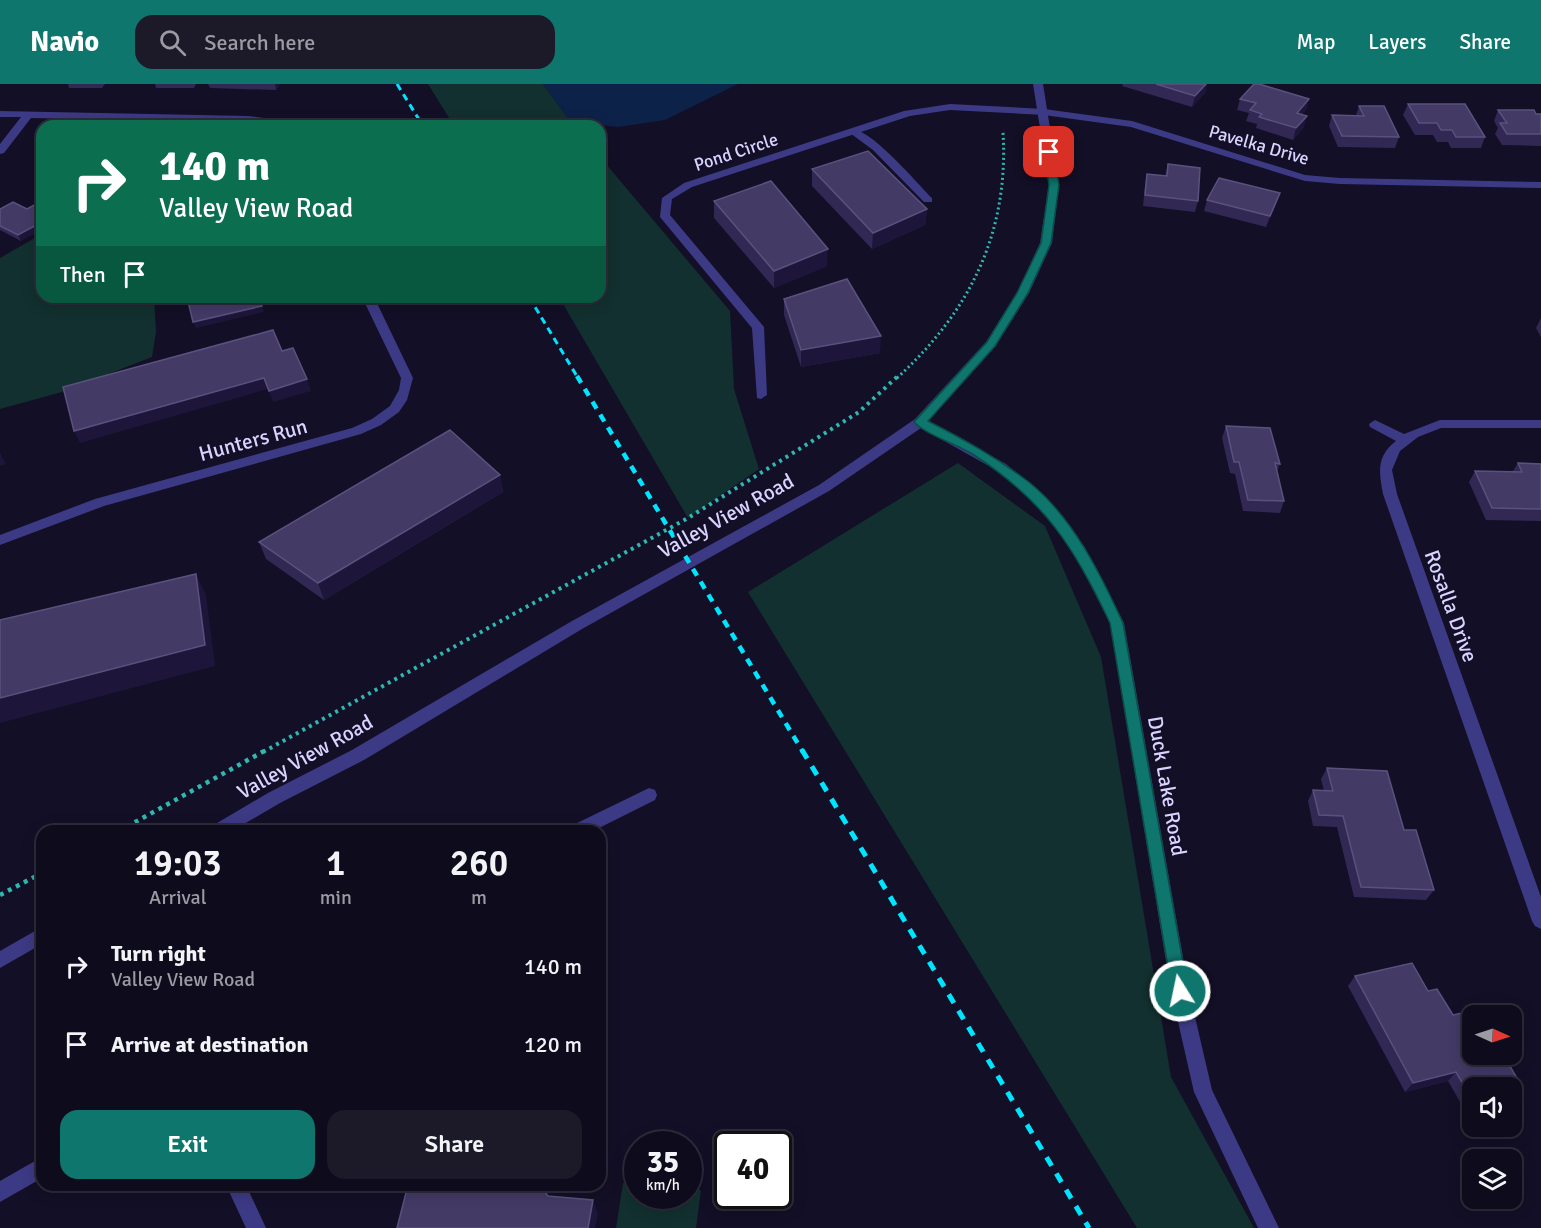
<!DOCTYPE html>
<html lang="en">
<head>
<meta charset="utf-8">
<style>
  body { margin:0; font-family:Signika,sans-serif; background:#1c1929; color:#f1f3f6; height:100vh; display:flex; flex-direction:column; font-size:22px; white-space:nowrap }
  * { box-sizing:border-box; margin:0 }
  p { font-size:20px; color:#9b9ba3 }
  .icon { flex:none; width:33px; height:33px; fill:none; stroke:currentColor; stroke-width:2; stroke-linecap:round; stroke-linejoin:round }
  .map { position:relative; flex:1; overflow:hidden }
  .side { position:absolute; left:36px; top:741px; width:570px; height:366px; display:flex; flex-direction:column; background:#0e0b1c; border-radius:18px; box-shadow:0 3px 15px #0003,0 0 0 2px #2e2b3b }
  .side>* { flex:none }
  .top-card { position:absolute; left:36px; top:36px; width:570px; height:183px; border-radius:18px; box-shadow:0 3px 15px #0003,0 0 0 2px #2e2b3b; background:#0b6e4f; color:#fff; overflow:hidden }
  .needle { width:39px; rotate:93deg }
  .tools { position:absolute; left:1462px; top:921px; display:grid; gap:12px }
  .tools a { display:grid; place-items:center; width:60px; height:60px; border-radius:12px; background:#0e0b1c; box-shadow:0 3px 15px #0003,0 0 0 2px #2e2b3b; font-size:30px }
  .speed { position:absolute; left:624px; top:1047px; display:flex; gap:12px; font-size:30px; font-weight:700; text-align:center }
  .speed>* { display:grid; place-content:center; width:78px; height:78px; border-radius:50%; background:#0e0b1c; box-shadow:0 3px 15px #0003,0 0 0 2px #2e2b3b; line-height:1 }
  .speed small { font-size:15px; font-weight:400 }
  .speed .limit { border:3px solid #111; border-radius:9px; background:#fff; color:#111 }
  .pin { position:absolute; display:grid; place-items:center; width:51px; height:51px; color:#fff; margin:-26px; border-radius:12px; box-shadow:0 3px 9px #0006 }
  .me { position:absolute; width:66px; margin:-33px; rotate:350deg; stroke-linejoin:round; filter:drop-shadow(0 0 4px #0008) }
  .turn { display:flex; align-items:center; gap:21px; height:126px; padding:0 24px; font-size:27px }
  .turn .icon { width:78px; height:78px; stroke-width:2.5 }
  .turn b { display:block; font-size:42px; line-height:51px }
  .then { display:flex; align-items:center; height:57px; padding:0 24px; background:#0003; gap:12px; font-size:22px }
  .eta { display:flex; justify-content:space-evenly; align-items:center; height:102px; text-align:center }
  .eta b { font-size:36px; font-weight:600; line-height:42px }
  .button { display:flex; gap:12px; margin-top:auto; padding:12px 24px }
  .button a { flex:1; height:69px; border-radius:18px; background:#0f766e; color:#fff; font-size:24px; font-weight:600; line-height:69px; text-align:center }
  .button a+a { background:#1c1929; color:#f1f3f6 }
  ul { padding:0; list-style:none }
  li { display:flex; align-items:center; gap:18px; height:78px; padding:0 24px }
  li div { flex:1 }
  li b { display:block; font-size:22px }
  li em { font-style:normal }
  header { display:flex; align-items:center; gap:36px; box-sizing:border-box; height:84px; padding:0 30px; background:#0f766e; color:#fff }
  header strong { font-size:28px }
  nav { display:flex; gap:33px; margin-inline-start:auto; font-size:21px }
  .search { width:420px; height:54px; background:#1c1929; display:flex; align-items:center; gap:15px; box-sizing:border-box; padding:0 21px; border-radius:18px; color:#9b9ba3; font-size:22px }
  .map>svg:first-child { display:block }
  .green { fill:#12302f }
  .water { fill:#0c2248 }
  .lines { fill:none; stroke-linecap:round; stroke-linejoin:round }
  .path-far2 { stroke:#2fb8b0; stroke-width:3; stroke-dasharray:2 3; stroke-linecap:butt }
  .path-far1 { stroke:#2fb8b0; stroke-width:4; stroke-dasharray:3 4.5; stroke-linecap:butt }
  .path { stroke:#2fb8b0; stroke-width:4.5; stroke-dasharray:4 5; stroke-linecap:butt }
  .service { fill:#3d3a85; fill-rule:evenodd }
  .minor { fill:#3d3a85; fill-rule:evenodd }
  .tertiary { fill:#3d3a85; fill-rule:evenodd }
  .rail-far2 { stroke:#00e5ff; stroke-width:3; stroke-dasharray:7 5; stroke-linecap:butt }
  .rail-far1 { stroke:#00e5ff; stroke-width:4.5; stroke-dasharray:8 7; stroke-linecap:butt }
  .rail { stroke:#00e5ff; stroke-width:5; stroke-dasharray:10 9; stroke-linecap:butt }
  .wall { fill:#312854 }
  .shaded-wall { fill:#1d163a }
  .building { fill:#433a66; stroke:#5a527e; stroke-width:1.5 }
  .route { fill:#0f766e; stroke:#0a4d48; stroke-width:1.5 }
  .labels { text-anchor:middle; dominant-baseline:central; stroke-width:4.5; stroke-linejoin:round; paint-order:stroke }
  .far-street-label { font-size:18px; fill:#d9d4ff; stroke:#130f26 }
  .street-label { font-size:21px; fill:#d9d4ff; stroke:#130f26 }
</style>
</head>
<body>
<header>
<strong>Navio</strong>
<div class="search"><svg class="icon" aria-label="search" viewBox="0 0 24 24"><circle cx="10" cy="10" r="6"/><path d="M15 15l6 6"/></svg>Search here</div>
<nav><a>Map</a><a>Layers</a><a>Share</a></nav>
</header>
<div class="map">
<svg width="1541" height="1144" viewBox="0 0 1541 1144">
  <rect width="100%" height="100%" fill="#130f26"/>
  <g class="green">
    <path d="M428 0H543L574 42H454Z"/>
    <path d="M600 73 730 227 734 305 759 385 688 434 559 213H600Z"/>
    <path d="M42 150V213H154L156 248 152 273 62 308 0 325V174Z"/>
    <path d="M958 379 1045 442 1101 573 1171 993 1254 1144H1137L748 508Z"/>
    <path d="M623 1099 637 1100 638 1112H688L689 1104 701 1106 696 1144H616Z"/>
  </g>
  <path class="water" d="M543 0H738L665 36 618 43 571 38Z"/>
  <g class="lines">
    <path class="path-far2" d="M897 294C970 227 1009 149 1003 48"/>
    <path class="path-far1" d="M263 668 688 434 859 328 898 292"/>
    <g class="path">
      <path d="M119 747 266 666"/>
      <path d="M0 811 42 789"/>
    </g>
    <g class="service">
      <path d="M850 45C869 42 917 99 932 114V118H924L873 66 850 49Z"/>
      <path d="M649 704 655 706 657 711 655 716 593 747H569L571 742Z"/>
      <path d="M42 1073V1094L0 1118V1097Z"/>
      <path d="M226 1101H246L266 1144H246Z"/>
    </g>
    <g class="minor">
      <path d="M950 20 1044 25 1132 37 1305 91 1340 94 1541 98V104L1340 100 1305 97 1131 43 1044 31 950 26 910 32 692 103 672 115 670 131 764 243 767 311 761 315 757 314 752 244 660 133 662 114 684 99 904 27Z"/>
      <path d="M0 27 248 32 272 35 287 42 248 38 31 34 4 69 0 70V60L21 33H0Z"/>
      <path d="M362 213H374L413 294 407 316 399 328 381 341 361 350 104 422 0 461V451L95 415 352 344 372 335 390 322 399 306 401 294Z"/>
      <path d="M1375 336 1404 350 1440 336H1541V344H1441L1418 353 1400 367 1392 386 1397 410 1541 813V845L1535 842 1532 837 1383 410C1379 389 1376 372 1396 357L1370 343 1369 340Z"/>
    </g>
    <g class="tertiary">
      <path d="M1033 0H1043L1059 101 1052 159 1029 209 995 263 928 337 1006 380 1046 413 1084 462 1124 539 1189 907 1212 1006 1279 1144H1258L1194 1008 1171 907 1110 539 1074 469 1036 419 996 386 921 344 829 407 582 545 364 676 280 719 232 747H210L212 742 268 709 352 666 572 537 819 401 915 335 986 258 1017 209 1040 159 1049 101Z"/>
      <path d="M42 843V860L0 884V867Z"/>
    </g>
    <g class="rail-far2">
      <path d="M397 0 423 42"/>
      <path d="M529 213 578 294"/>
    </g>
    <path class="rail-far1" d="M577 292 803 668"/>
    <path class="rail" d="M802 666 1089 1144"/>
  </g>
  <g class="wall">
    <path d="M68 0H105L102 4H69Z"/>
    <path d="M155 0H196L194 4H156Z"/>
    <path d="M208 0H280L276 6 210 4Z"/>
    <path d="M1123 0H1207L1205 9 1192 23 1122 2Z"/>
    <path d="M1240 15H1309L1306 26 1302 30 1304 43 1293 56 1256 44 1257 40 1246 37 1249 29 1237 26Z"/>
    <path d="M1408 20 1485 53 1481 64H1451L1448 58H1437L1433 51H1415L1403 31Z"/>
    <path d="M1359 22 1399 53 1395 64 1338 63 1329 42 1332 31H1356Z"/>
    <path d="M1498 26 1541 30V62L1502 61 1495 50 1498 44 1494 37Z"/>
    <path d="M1168 80 1198 117 1195 128 1143 122 1145 101 1147 90 1165 92Z"/>
    <path d="M812 85 927 125 925 141 872 165 812 102Z"/>
    <path d="M1207 116 1276 120 1266 143 1204 127Z"/>
    <path d="M714 117 827 182 774 204 714 134Z"/>
    <path d="M13 118 21 157 0 146V125Z"/>
    <path d="M784 215 880 269 801 283 784 231Z"/>
    <path d="M1541 234V253L1536 244Z"/>
    <path d="M1226 342 1280 380 1277 387 1284 417 1280 429 1243 427 1235 390 1230 389 1222 354Z"/>
    <path d="M1518 379 1541 380V437L1486 436 1469 398 1475 387H1513Z"/>
    <path d="M500 391 503 408 324 516 266 475 259 458Z"/>
    <path d="M1327 684 1404 746 1434 806 1426 816 1354 813 1337 743 1313 742 1308 717 1313 706 1324 707 1321 695Z"/>
    <path d="M1355 892 1428 907 1453 931 1522 1003 1512 1012 1463 1023 1448 997 1405 1008 1348 902Z"/>
  </g>
  <g class="shaded-wall">
    <path d="M275 0H280L276 6Z"/>
    <path d="M1206 0H1207L1205 9 1192 23 1195 12Z"/>
    <path d="M1309 15 1306 26 1294 40 1297 29Z"/>
    <path d="M1307 32 1304 43 1293 56 1296 44Z"/>
    <path d="M1280 109 1276 120 1266 143 1270 132Z"/>
    <path d="M927 125 925 141 872 165 873 149Z"/>
    <path d="M42 138V146L21 157 18 151Z"/>
    <path d="M828 165 827 182 774 204V187Z"/>
    <path d="M259 213 264 228 196 244 193 238Z"/>
    <path d="M881 252 880 269 801 283V266Z"/>
    <path d="M264 294 268 305 80 359 74 347Z"/>
    <path d="M307 295 311 307 273 318 269 307Z"/>
    <path d="M0 369 6 380 0 382Z"/>
    <path d="M500 391 503 408 324 516 318 499Z"/>
    <path d="M196 490 206 511 215 582 0 639V614Z"/>
    <path d="M1456 988 1448 997 1405 1008 1413 999Z"/>
    <path d="M1522 1003 1512 1012V1005Z"/>
    <path d="M1473 1014V1021L1463 1023 1472 1015Z"/>
    <path d="M593 1116 598 1130 595 1144H588Z"/>
  </g>
  <g class="building">
    <path d="M1156 0H1206L1195 12Z"/>
    <path d="M1254 0H1259L1309 15 1297 29 1307 32 1296 44 1259 33 1262 30 1250 26 1256 19 1240 15Z"/>
    <path d="M1408 20H1465L1485 53H1456L1452 46H1441L1437 39H1419Z"/>
    <path d="M1359 22H1384L1399 53 1342 52 1332 31 1364 32Z"/>
    <path d="M1498 26H1534L1536 30H1541V50H1507L1500 39H1507Z"/>
    <path d="M868 67 927 125 873 149 812 85Z"/>
    <path d="M1168 80 1200 84 1198 117 1145 111 1147 90 1167 92Z"/>
    <path d="M1219 94 1280 109 1270 132 1207 116Z"/>
    <path d="M771 97 828 165 774 187 714 117Z"/>
    <path d="M42 117V138L18 151 0 142V125L13 118 27 125Z"/>
    <path d="M847 195 881 252 801 266 784 215Z"/>
    <path d="M187 213H259L262 222 193 238Z"/>
    <path d="M273 246 282 267 293 264 307 295 269 307 264 294 74 347 63 303Z"/>
    <path d="M1226 342 1270 344 1280 380 1275 379 1284 417 1248 416 1239 378H1234Z"/>
    <path d="M450 346 500 391 318 499 259 458Z"/>
    <path d="M1518 379 1541 380V425L1492 424 1475 387 1522 388Z"/>
    <path d="M196 490 205 561 0 614V536Z"/>
    <path d="M1327 684 1387 687 1404 746H1416L1434 806 1361 803 1343 732 1319 731 1313 706 1333 707Z"/>
    <path d="M1412 879 1428 907 1437 905 1453 931 1476 926 1479 932H1473V970H1503L1522 1003 1512 1005V1004H1473V1014L1472 1015 1456 988 1413 999 1355 892Z"/>
    <path d="M408 1101H540L548 1112 593 1116 588 1144H397Z"/>
  </g>
  <path class="route" d="M1049 65 1054 68 1059 101 1051 159 1028 209 995 262 928 337C963 355 998 374 1030 399 1073 434 1100 489 1123 539L1188 907 1186 913 1180 915 1174 913 1172 907 1110 539C1075 464 1045 417 974 371 957 360 926 351 914 338L987 258 1017 209 1041 159 1049 101 1044 68Z"/>
  <g class="labels">
    <g class="far-street-label">
      <text transform="translate(1259 61) rotate(16)">Pavelka Drive</text>
      <text transform="translate(736 68) rotate(-18)">Pond Circle</text>
    </g>
    <g class="street-label">
      <text transform="translate(253 356) rotate(-15)">Hunters Run</text>
      <text transform="translate(726 432) rotate(-29)">Valley View Road</text>
      <text transform="translate(1451 522) rotate(70)">Rosalla Drive</text>
      <text transform="translate(305 673) rotate(-29)">Valley View Road</text>
      <text transform="translate(1167 702) rotate(80)">Duck Lake Road</text>
    </g>
  </g>
</svg>
<div class="tools">
<a><svg class="needle" viewBox="-14 -14 28 28"><path d="M0-13l5 13h-10z" fill="#e53935"/><path d="M0 13l5-13h-10z" fill="#9b9ba3"/></svg></a>
<a><svg class="icon" aria-label="sound" viewBox="0 0 24 24"><path d="M4 9h4l5-4v14l-5-4H4zM17 9q2 3 0 6"/></svg></a>
<a><svg class="icon" aria-label="layers" viewBox="0 0 24 24"><path d="M12 4l9 5-9 5-9-5zM3 14l9 5 9-5"/></svg></a>
</div>
<div class="speed"><div>35<small>km/h</small></div><div class="limit">40</div></div>
<div class="pin" style="left:1049px;top:68px;background:#d93025"><svg class="icon" aria-label="arrive" viewBox="0 0 24 24"><path d="M6 21V4h12l-3 4 3 4H6"/></svg></div>
<svg class="me" style="left:1180px;top:907px" viewBox="-20 -20 40 40"><circle r="17" fill="#0f766e" stroke="#fff" stroke-width="3"/><path d="M0-11L8 9 0 5-8 9z" fill="#fff"/></svg>
<div class="top-card">
<div class="turn"><svg class="icon" aria-label="right" viewBox="0 0 24 24"><path d="M7 20v-9h11M14 6l5 5-5 5"/></svg><div><b>140 m</b>Valley View Road</div></div>
<div class="then">Then<svg class="icon" aria-label="arrive" viewBox="0 0 24 24"><path d="M6 21V4h12l-3 4 3 4H6"/></svg></div>
</div>
<section class="side">
<div class="eta">
<div><b>19:03</b><p>Arrival</p></div>
<div><b>1</b><p>min</p></div>
<div><b>260</b><p>m</p></div>
</div>
<ul>
<li><svg class="icon" aria-label="right" viewBox="0 0 24 24"><path d="M7 20v-9h11M14 6l5 5-5 5"/></svg><div><b>Turn right</b><p>Valley View Road</p></div><em>140 m</em></li>
<li><svg class="icon" aria-label="arrive" viewBox="0 0 24 24"><path d="M6 21V4h12l-3 4 3 4H6"/></svg><div><b>Arrive at destination</b></div><em>120 m</em></li>
</ul>
<div class="button"><a>Exit</a><a>Share</a></div>
</section>
</div>
</body>
</html>
